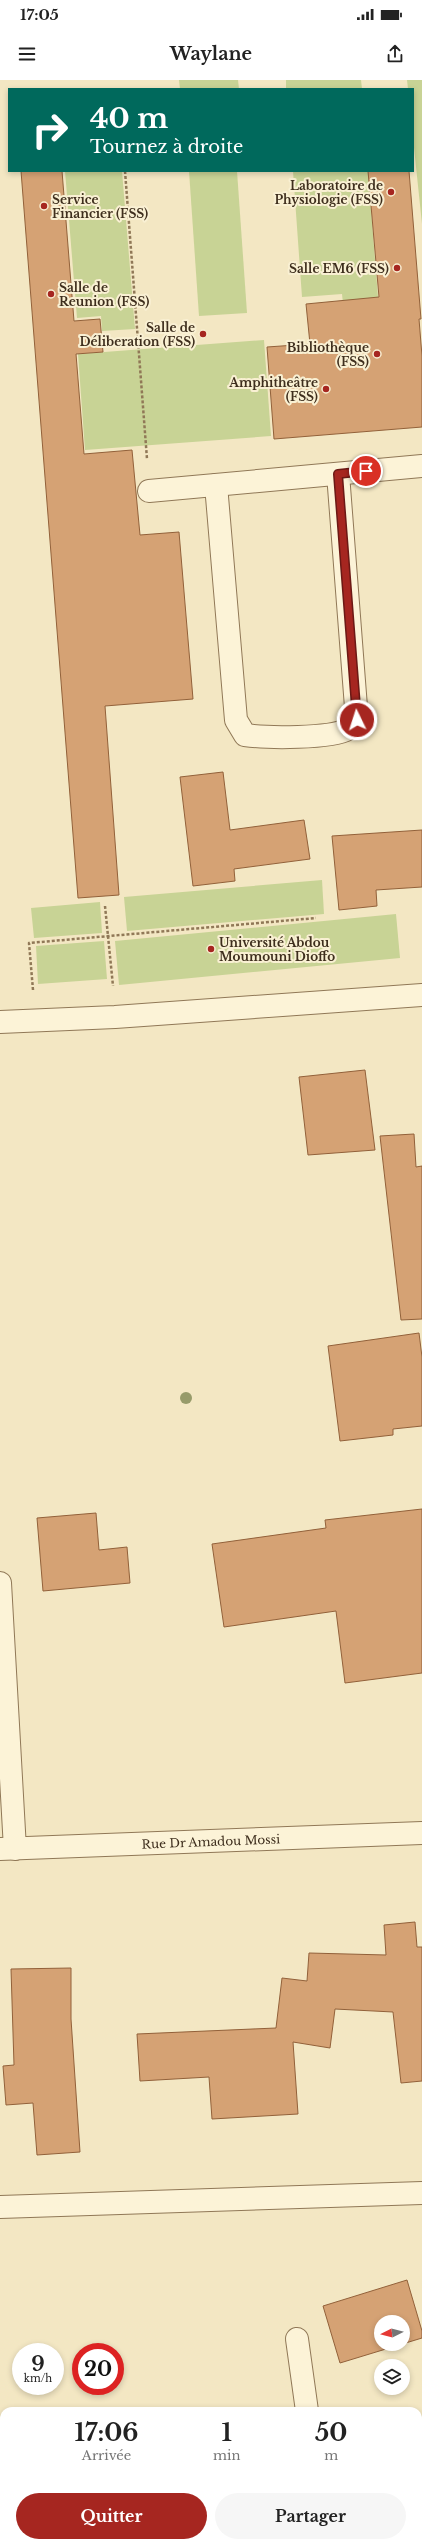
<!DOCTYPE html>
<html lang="fr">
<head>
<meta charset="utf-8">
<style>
  body { margin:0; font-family:"Libre Baskerville",serif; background:#f6f6f6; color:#222; height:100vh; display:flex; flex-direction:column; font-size:15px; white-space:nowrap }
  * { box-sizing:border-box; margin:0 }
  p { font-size:13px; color:#767676 }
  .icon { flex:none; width:22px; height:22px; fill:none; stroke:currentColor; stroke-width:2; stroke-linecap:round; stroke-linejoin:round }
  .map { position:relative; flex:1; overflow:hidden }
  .drawer { position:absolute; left:0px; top:2327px; width:422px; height:140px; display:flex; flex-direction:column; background:#fff; border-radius:12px 12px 0 0; box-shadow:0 2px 6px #0003 }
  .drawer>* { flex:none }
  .guide { position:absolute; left:8px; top:8px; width:406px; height:84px; border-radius:0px; box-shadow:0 2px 6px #0003; background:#00695c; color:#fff; overflow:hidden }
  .needle { width:26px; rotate:264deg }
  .tools { position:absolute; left:374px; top:2235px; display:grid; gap:8px }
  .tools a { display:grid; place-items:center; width:36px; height:36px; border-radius:50%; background:#fff; box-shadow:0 2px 6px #0003; font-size:20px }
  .speed { position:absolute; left:12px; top:2263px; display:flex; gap:8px; font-size:20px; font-weight:700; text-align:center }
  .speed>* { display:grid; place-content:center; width:52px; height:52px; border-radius:50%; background:#fff; box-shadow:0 2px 6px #0003; line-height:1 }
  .speed small { font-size:10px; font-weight:400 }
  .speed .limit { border:6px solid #d22; background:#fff; color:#111 }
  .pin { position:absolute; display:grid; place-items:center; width:34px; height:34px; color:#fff; margin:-17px; border:2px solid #fff; border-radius:50%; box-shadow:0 1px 4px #0007 }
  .me { position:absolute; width:44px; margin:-22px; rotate:356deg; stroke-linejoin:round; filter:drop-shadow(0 0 3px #0008) }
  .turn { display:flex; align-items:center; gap:14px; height:84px; padding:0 16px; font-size:18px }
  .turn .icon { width:52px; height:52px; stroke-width:2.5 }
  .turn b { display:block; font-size:28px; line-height:34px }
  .eta { display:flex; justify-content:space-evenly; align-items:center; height:68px; text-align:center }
  .eta b { font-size:24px; font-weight:700; line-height:28px }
  .action { display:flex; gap:8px; margin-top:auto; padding:8px 16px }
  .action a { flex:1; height:46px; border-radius:24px; background:#a62620; color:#fff; font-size:16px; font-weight:700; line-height:46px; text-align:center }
  .action a+a { background:#f6f6f6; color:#222 }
  .status { display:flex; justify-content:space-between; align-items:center; height:28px; padding:0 20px; background:#fff; direction:ltr }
  .status svg { height:11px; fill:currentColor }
  header { display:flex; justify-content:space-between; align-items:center; height:52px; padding:0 16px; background:#fff; font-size:18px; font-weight:700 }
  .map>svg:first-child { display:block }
  .green { fill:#c8d395 }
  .building { fill:#d5a274; stroke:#92613a; fill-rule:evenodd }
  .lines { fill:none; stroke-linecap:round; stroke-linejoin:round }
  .minor-casing { stroke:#907857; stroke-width:24 }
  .path { stroke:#907857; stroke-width:2.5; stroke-dasharray:3 2; stroke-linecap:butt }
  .minor { stroke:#fcf3d7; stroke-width:22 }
  .tree { fill:#979b6a }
  .route-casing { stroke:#6c1915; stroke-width:10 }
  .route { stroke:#a62620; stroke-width:7 }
  .poi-dot { fill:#a62620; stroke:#f9f0d3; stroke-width:1.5 }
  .labels { text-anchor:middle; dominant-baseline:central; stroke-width:4; stroke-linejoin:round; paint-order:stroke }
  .poi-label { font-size:12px; font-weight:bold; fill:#3e2e1d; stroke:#f9f0d3; text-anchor:end }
  .street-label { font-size:12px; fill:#3e2e1d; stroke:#f9f0d3 }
</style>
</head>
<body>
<div class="status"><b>17:05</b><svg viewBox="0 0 49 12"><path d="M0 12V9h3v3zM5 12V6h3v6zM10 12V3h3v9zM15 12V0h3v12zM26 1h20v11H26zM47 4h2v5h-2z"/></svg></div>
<header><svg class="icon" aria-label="menu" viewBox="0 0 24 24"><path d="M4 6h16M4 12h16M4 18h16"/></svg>Waylane<svg class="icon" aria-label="share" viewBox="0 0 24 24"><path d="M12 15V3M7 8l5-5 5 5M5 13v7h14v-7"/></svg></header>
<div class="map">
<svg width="422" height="2467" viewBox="0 0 422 2467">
  <rect width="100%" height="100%" fill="#f3e7c3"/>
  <g class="green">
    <path d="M179 0H238L239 9H180Z"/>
    <path d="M286 0H361L362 9H286Z"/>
    <path d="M407 0H422V144L413 58V9H408Z"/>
    <path d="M65 91H122L135 249 102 251 101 236 77 238Z"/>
    <path d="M189 91H237L247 233 199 236Z"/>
    <path d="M293 91H368L380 242 345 244 342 214 302 217Z"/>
    <path d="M264 260 271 356 85 370 78 274Z"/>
    <path d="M322 800 324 834 127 851 124 817Z"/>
    <path d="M100 822 102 853 34 858 31 828Z"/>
    <path d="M396 834 400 878 119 905 115 861Z"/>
    <path d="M104 861 107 899 38 904 36 866Z"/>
  </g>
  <g class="building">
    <path d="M21 91H62L74 241 100 239 103 272 76 274 84 374 132 370 140 455 179 452 193 619 105 626 119 815 78 818Z"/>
    <path d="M368 91H409L421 239H419L422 276V347L274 359 267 267 310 264 306 224 379 217Z"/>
    <path d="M223 692 230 750 304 740 310 779 234 789 235 801 193 806 180 697Z"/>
    <path d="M422 750V807L376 810 377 826 339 830 332 756Z"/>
    <path d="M365 990 375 1070 308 1075 299 997Z"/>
    <path d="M414 1054 416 1087 422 1086V1239L401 1240 380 1056Z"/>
    <path d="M419 1253 422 1277V1346L393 1349V1355L340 1361 328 1266Z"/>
    <path d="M422 1429V1593L345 1603 336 1531 224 1547 212 1464 326 1448 325 1440Z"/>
    <path d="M96 1433 99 1470 127 1467 130 1503 43 1511 37 1438Z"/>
    <path d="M415 1842 417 1867H422V2001L401 2003 393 1932 335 1929 330 1968 293 1962 298 2034 212 2039 209 1997 140 2001 137 1954 276 1948 282 1898 307 1901 309 1873 386 1875 384 1845Z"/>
    <path d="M71 1888V1939L80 2072 37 2075 33 2023 6 2025 3 1986 14 1985 11 1889Z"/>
    <path d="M407 2200 422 2251V2258L340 2283 323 2226ZM381 2242H403V2264H381Z"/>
  </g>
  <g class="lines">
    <defs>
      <g id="minor">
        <path d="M216 405 236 640 245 655C266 658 331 659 348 649 352 648 355 643 357 640L338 394"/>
        <path d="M149 411 422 386"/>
        <path d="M0 942 115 937 422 915"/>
        <path d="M0 1503 15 1769"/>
        <path id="s1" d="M0 1769 422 1753"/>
        <path d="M0 2127 422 2113"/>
        <path d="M297 2259 307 2331"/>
        <path d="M323 2463 324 2467"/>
      </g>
    </defs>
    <use href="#minor" class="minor-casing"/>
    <g class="path">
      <path d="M125 91 147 379"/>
      <path d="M105 826 113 906"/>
      <path d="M33 910 29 863 316 838"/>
    </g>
    <use href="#minor" class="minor"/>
  </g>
  <circle class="tree" cx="186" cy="1318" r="6"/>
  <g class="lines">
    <defs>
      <path id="route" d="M357 640 338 394 366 391"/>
    </defs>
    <use href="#route" class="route-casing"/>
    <use href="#route" class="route"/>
  </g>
  <g class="poi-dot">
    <circle cx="391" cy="112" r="4"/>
    <circle cx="44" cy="126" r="4"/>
    <circle cx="397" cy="188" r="4"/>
    <circle cx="51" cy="214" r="4"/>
    <circle cx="203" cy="254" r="4"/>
    <circle cx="377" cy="274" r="4"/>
    <circle cx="326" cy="309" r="4"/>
    <circle cx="211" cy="869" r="4"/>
  </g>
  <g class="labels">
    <g class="poi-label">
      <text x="383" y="105">Laboratoire de<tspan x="383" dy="14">Physiologie (FSS)</tspan></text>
      <text x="52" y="119" text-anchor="start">Service<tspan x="52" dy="14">Financier (FSS)</tspan></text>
      <text x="389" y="188">Salle EM6 (FSS)</text>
      <text x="59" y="207" text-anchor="start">Salle de<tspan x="59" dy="14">Reunion (FSS)</tspan></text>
      <text x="195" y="247">Salle de<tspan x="195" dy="14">Déliberation (FSS)</tspan></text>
      <text x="369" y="267">Bibliothèque<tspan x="369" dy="14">(FSS)</tspan></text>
      <text x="318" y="302">Amphitheâtre<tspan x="318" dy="14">(FSS)</tspan></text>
      <text x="219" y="862" text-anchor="start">Université Abdou<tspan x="219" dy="14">Moumouni Dioffo</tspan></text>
    </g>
    <g class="street-label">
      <text stroke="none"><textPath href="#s1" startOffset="211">Rue Dr Amadou Mossi</textPath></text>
    </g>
  </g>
</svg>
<div class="tools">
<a><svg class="needle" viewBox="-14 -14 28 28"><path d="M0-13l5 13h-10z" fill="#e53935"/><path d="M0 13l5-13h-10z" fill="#767676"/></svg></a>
<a><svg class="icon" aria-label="layers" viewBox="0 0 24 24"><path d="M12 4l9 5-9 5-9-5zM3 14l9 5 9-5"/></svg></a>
</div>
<div class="speed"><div>9<small>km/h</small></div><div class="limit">20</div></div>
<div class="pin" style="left:366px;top:391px;background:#d93025"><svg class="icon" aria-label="arrive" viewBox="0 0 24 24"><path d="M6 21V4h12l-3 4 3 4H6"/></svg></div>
<svg class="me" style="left:357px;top:640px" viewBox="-20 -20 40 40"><circle r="17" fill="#a62620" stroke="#fff" stroke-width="3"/><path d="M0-11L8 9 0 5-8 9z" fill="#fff"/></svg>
<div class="guide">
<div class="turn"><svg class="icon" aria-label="right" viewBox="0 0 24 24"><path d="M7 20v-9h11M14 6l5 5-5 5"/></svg><div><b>40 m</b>Tournez à droite</div></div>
</div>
<section class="drawer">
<div class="eta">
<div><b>17:06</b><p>Arrivée</p></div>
<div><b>1</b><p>min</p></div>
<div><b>50</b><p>m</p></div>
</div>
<div class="action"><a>Quitter</a><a>Partager</a></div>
</section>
</div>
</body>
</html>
